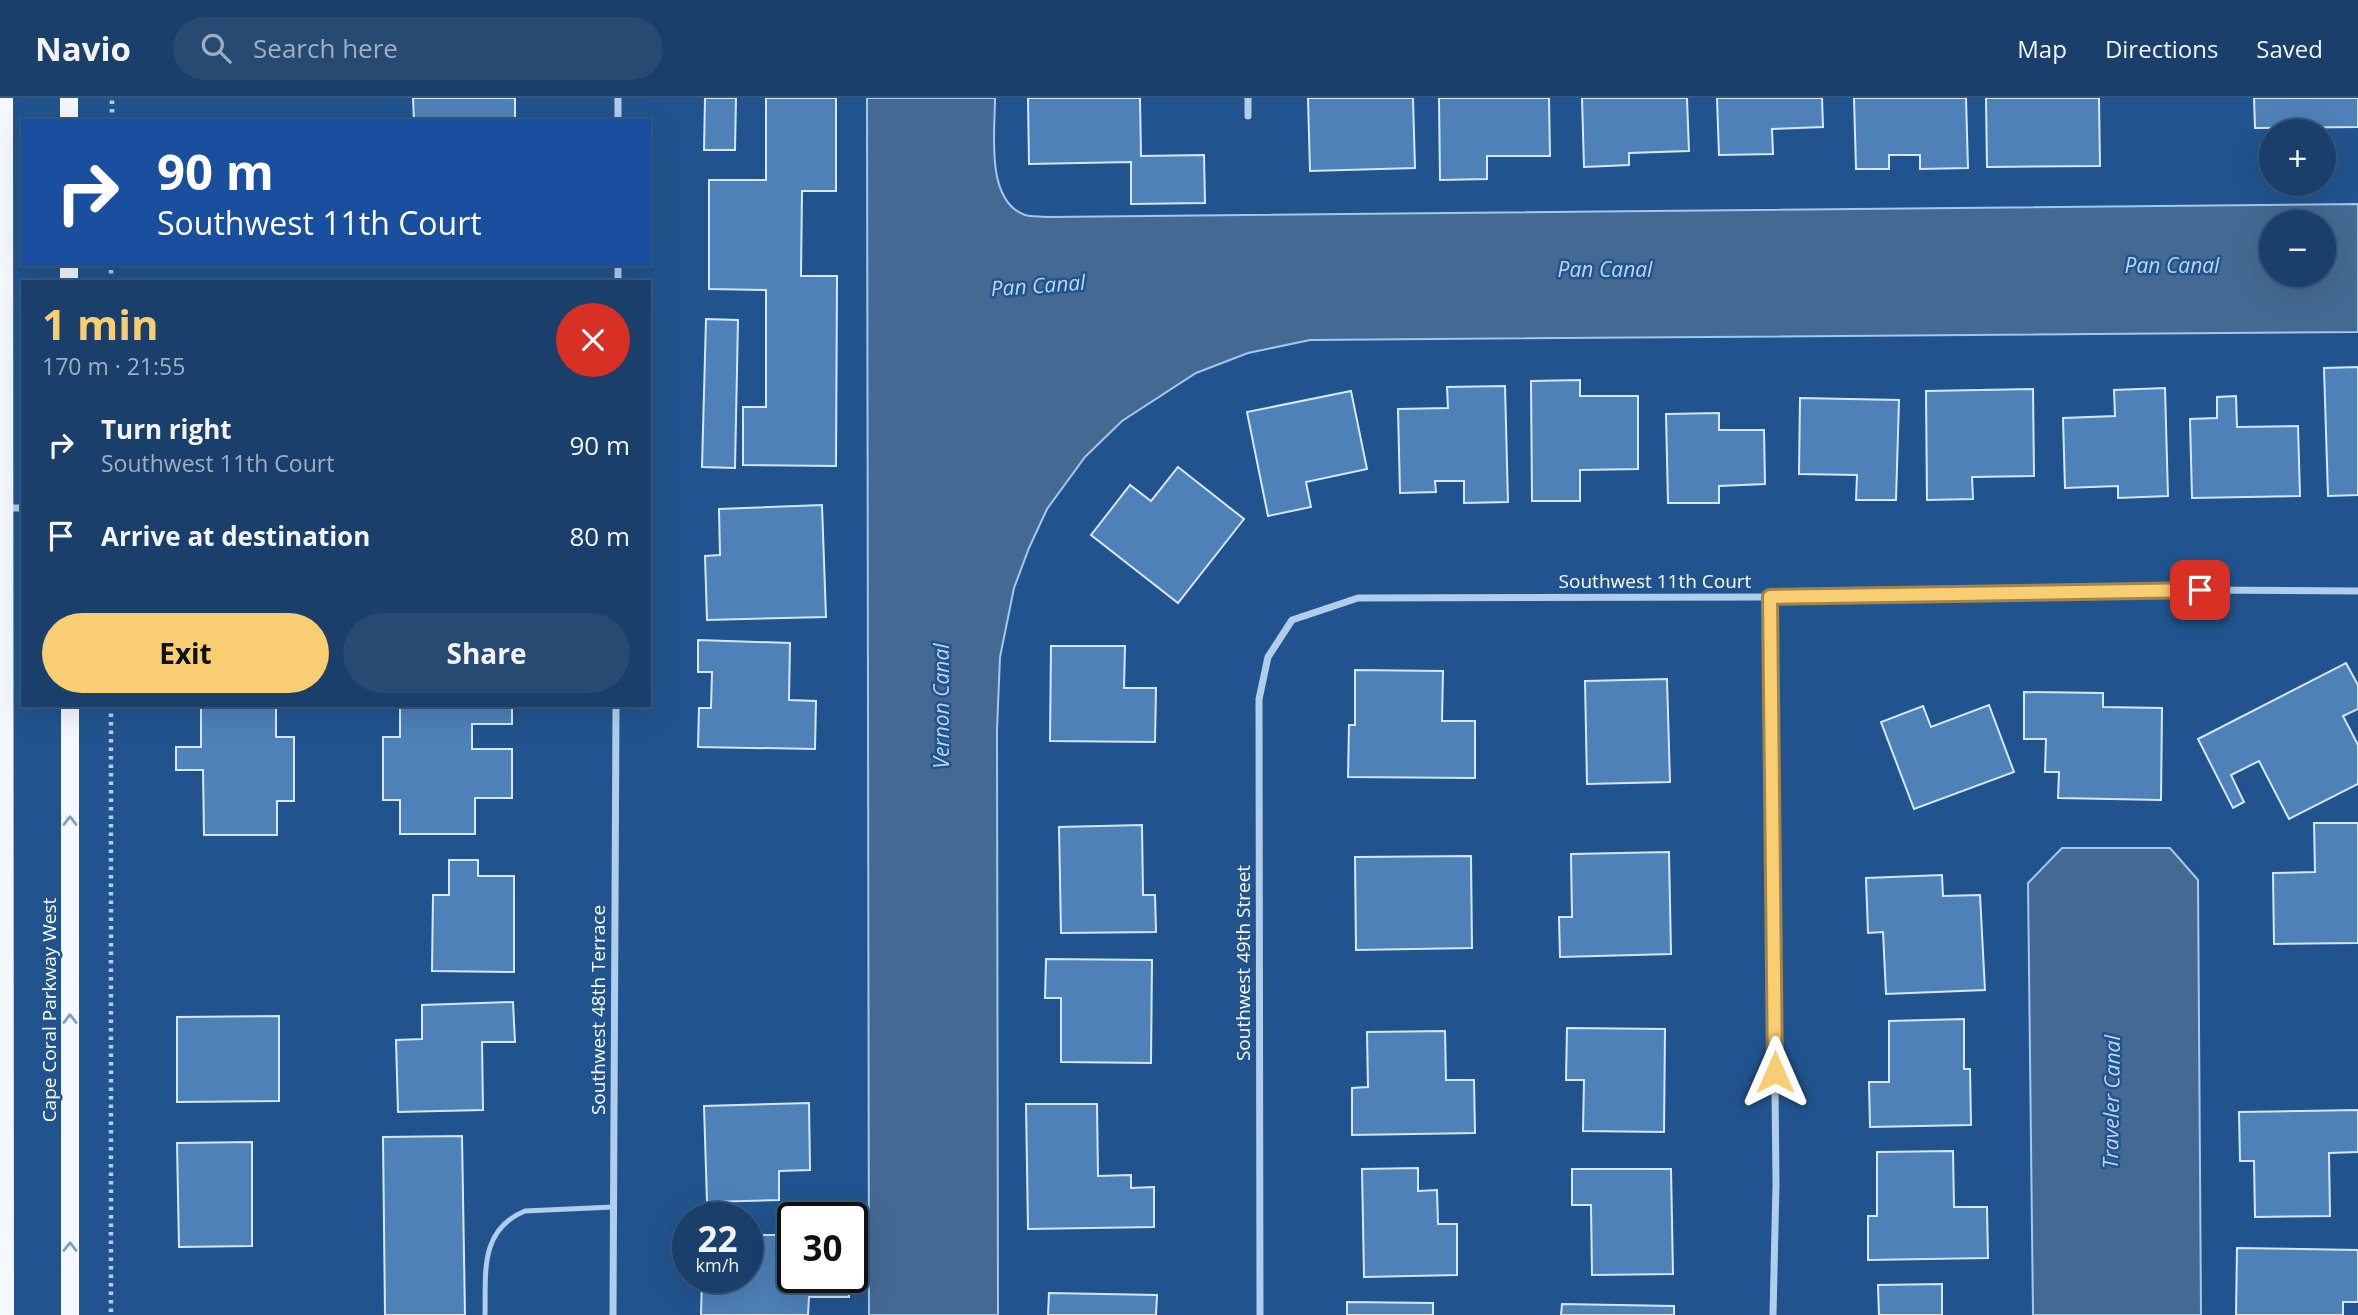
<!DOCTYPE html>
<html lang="en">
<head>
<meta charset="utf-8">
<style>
  body { margin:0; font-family:"Open Sans",sans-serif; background:#264a72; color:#f1f3f6; height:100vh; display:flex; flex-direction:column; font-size:26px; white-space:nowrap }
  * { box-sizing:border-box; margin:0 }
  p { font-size:23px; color:#9fafc1 }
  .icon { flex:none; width:38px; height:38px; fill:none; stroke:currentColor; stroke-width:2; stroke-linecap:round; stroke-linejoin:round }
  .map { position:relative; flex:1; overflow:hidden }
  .sheet { position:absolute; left:21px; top:182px; width:630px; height:427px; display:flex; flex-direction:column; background:#193f6a; border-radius:0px; box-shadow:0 7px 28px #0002,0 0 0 2px #37587e }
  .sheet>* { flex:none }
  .guide { position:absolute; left:21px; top:21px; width:630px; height:147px; border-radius:0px; box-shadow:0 7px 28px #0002,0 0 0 2px #37587e; background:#1a4fa0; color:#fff; overflow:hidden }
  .fabs { position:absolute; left:2259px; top:21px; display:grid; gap:14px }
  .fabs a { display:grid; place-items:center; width:77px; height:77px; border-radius:50%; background:#193f6a; box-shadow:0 7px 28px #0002,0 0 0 2px #37587e; font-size:35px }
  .speed { position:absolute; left:672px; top:1104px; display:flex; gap:14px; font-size:35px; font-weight:700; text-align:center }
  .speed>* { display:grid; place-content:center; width:91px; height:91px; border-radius:50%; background:#193f6a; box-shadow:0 7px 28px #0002,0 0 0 2px #37587e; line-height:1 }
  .speed small { font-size:18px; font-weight:400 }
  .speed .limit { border:4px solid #111; border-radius:10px; background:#fff; color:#111 }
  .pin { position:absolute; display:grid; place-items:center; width:60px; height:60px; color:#fff; margin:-30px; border-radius:14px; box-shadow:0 4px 10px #0006 }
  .me { position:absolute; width:77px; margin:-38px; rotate:0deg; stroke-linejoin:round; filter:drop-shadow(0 0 5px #0008) }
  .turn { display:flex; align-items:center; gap:24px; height:147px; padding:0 21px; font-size:32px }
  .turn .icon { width:91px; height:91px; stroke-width:2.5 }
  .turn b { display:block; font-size:49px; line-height:60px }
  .round { display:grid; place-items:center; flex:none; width:74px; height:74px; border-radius:37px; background:#264a72 }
  .summary { display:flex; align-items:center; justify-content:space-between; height:119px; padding:0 21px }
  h1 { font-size:42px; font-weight:700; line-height:52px; color:#f9cd71 }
  .button { display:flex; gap:14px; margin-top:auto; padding:14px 21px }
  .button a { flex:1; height:80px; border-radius:42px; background:#f9cd71; color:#111; font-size:28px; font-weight:700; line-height:80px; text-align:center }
  .button a+a { background:#264a72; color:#f1f3f6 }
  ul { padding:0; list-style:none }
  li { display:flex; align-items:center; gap:21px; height:91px; padding:0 21px }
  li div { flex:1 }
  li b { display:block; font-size:26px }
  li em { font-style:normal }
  header { display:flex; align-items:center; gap:42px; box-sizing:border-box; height:98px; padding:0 35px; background:#193f6a; border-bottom:2px solid #37587e }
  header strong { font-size:33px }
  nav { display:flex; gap:38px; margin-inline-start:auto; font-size:24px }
  .search { width:490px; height:63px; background:#264a72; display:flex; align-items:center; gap:18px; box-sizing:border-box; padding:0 24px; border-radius:38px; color:#9fafc1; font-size:26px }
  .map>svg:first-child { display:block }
  .water { fill:#446a93; stroke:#a3c8ed; stroke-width:2; fill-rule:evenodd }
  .building { fill:#4d81b8; stroke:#d5e7f9; stroke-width:2 }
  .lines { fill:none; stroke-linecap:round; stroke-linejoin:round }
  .path { stroke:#b0cdec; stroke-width:4.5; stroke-dasharray:3.5 5; stroke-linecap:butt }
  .service { stroke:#b0cdec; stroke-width:5 }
  .minor { stroke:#b0cdec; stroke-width:7 }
  .primary { stroke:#f5f9ff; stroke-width:18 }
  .oneway { stroke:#809ec1 }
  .route-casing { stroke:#a28549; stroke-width:18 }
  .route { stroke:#f9cd71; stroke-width:12 }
  .labels { text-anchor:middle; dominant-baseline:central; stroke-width:5; stroke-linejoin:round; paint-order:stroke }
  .street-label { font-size:19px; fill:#fff; stroke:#21548e }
  .water-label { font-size:21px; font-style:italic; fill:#bcd7f3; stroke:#21548e }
</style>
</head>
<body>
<header>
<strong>Navio</strong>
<div class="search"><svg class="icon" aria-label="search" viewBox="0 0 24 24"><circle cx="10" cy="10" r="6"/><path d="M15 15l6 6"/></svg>Search here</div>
<nav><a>Map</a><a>Directions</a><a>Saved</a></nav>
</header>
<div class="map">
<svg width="2358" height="1217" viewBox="0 0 2358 1217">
  <rect width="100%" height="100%" fill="#21548e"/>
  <g class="water">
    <path d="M867 0H995C995 33 985 103 1025 117 1031 119 1040 118 1047 119L2358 106V234L1310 242 1248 255 1196 275 1122 323 1085 359 1047 411 1029 450 1014 490 1000 559 997 632 998 1217H869ZM2272 124H2324V177H2272Z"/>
    <path d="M2062 750H2170L2198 782 2201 1217H2033L2028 785Z"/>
  </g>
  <g class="building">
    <path d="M413 0H515V23H414Z"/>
    <path d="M705 0H736L735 52H704Z"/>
    <path d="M766 0H836V93H802L801 178H837L836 368 743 367V309H766V192L709 191V82H766Z"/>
    <path d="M1028 0H1140L1141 58 1204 57 1205 105 1131 106V64L1029 66Z"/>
    <path d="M1308 0H1413L1415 70 1310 73Z"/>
    <path d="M1439 0H1549L1550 58H1487V81L1440 82Z"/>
    <path d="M1582 0H1687L1689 53 1629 55V67L1584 69Z"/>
    <path d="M1717 0H1822L1823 29 1772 31 1773 56 1719 57Z"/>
    <path d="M1854 0H1966L1968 70 1920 71V57H1889V71H1856Z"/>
    <path d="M1986 0H2099L2100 68 1987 69Z"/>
    <path d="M2254 0H2358V29L2255 30Z"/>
    <path d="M706 221 738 222 735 370 702 369Z"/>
    <path d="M2358 269V397L2328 398 2324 270Z"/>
    <path d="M1580 282V298H1638V371L1580 372V403H1532L1531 283Z"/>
    <path d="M1505 288 1508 404 1464 405V383H1435L1436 394 1400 395 1398 311 1448 310 1447 289Z"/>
    <path d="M2165 290 2168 398 2118 400V388L2065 390 2063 320 2115 318 2114 292Z"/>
    <path d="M2033 291 2034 378 1972 379 1973 401 1927 402 1926 293Z"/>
    <path d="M1351 293 1367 371 1306 384 1311 409 1268 418 1247 314Z"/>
    <path d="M2236 298 2237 329 2298 328 2300 398 2192 400 2190 321 2217 320V299Z"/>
    <path d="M1800 300 1899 302 1896 402H1856L1857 377 1799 376Z"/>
    <path d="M1719 315V332H1764L1765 386 1719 388V405H1668L1666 316Z"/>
    <path d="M1178 369 1244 421 1178 505 1091 437 1130 387 1151 403Z"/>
    <path d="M822 407 826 519 707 522 705 458 720 457 719 411Z"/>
    <path d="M698 542 790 545 789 602 816 603 815 651 698 649 699 610H711L712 574H698Z"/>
    <path d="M1051 548H1125L1124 590H1156L1155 644 1050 643Z"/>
    <path d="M2346 565 2358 587V611L2343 618 2358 647V686L2289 721 2259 663 2231 677 2244 704 2233 710 2198 641Z"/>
    <path d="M1355 572 1443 573 1442 623H1475V680L1348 679 1349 627H1355Z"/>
    <path d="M1667 581 1670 684 1587 686 1585 583Z"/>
    <path d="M2024 594 2103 595V609L2162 610 2161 702 2058 700 2059 674H2045L2046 641H2024Z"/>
    <path d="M201 607H276V639H294V703H277V737H204L203 672H176V649H201Z"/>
    <path d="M400 607H512V626H472V651H512V700H475V736H400V702H383V639H400Z"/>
    <path d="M1989 607 2014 674 1914 711 1881 624 1923 608 1931 629Z"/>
    <path d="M2314 725H2358V845L2274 846 2273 775 2315 774Z"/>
    <path d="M1142 727 1143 797H1155L1156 834 1061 835 1059 729Z"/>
    <path d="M1669 754 1671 856 1560 859 1559 819H1572L1571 756Z"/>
    <path d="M1471 758 1472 850 1356 852 1355 759Z"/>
    <path d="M449 762H478V778H514V874L432 873 433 797H449Z"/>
    <path d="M1942 777 1943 798 1980 797 1985 892 1886 896 1883 834 1868 835 1866 780Z"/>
    <path d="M1046 861 1152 862 1151 965 1061 964V900H1045Z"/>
    <path d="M513 904 515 944H482L483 1012 398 1014 396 942 422 941V907Z"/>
    <path d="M279 918V1003L177 1004V919Z"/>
    <path d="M1964 921V971H1970L1971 1027 1870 1029 1869 984H1889V923Z"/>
    <path d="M1567 930 1665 931 1664 1034 1583 1033 1584 982H1566Z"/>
    <path d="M1445 933 1446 982H1474L1475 1035 1352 1037V990L1368 989 1367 934Z"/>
    <path d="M809 1005 810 1072 779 1073V1102L707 1104 704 1008Z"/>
    <path d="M1026 1006H1097L1098 1078 1131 1077V1090L1154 1089V1129L1028 1131Z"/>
    <path d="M2358 1012V1054L2329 1055 2330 1118 2255 1119 2254 1063H2240L2239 1014Z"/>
    <path d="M462 1038 465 1217H385L383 1039Z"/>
    <path d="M252 1044V1148L179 1149 177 1045Z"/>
    <path d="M1953 1053 1954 1109H1987L1988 1160 1868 1162V1118H1877V1054Z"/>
    <path d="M1418 1070V1093L1437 1092 1438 1126H1457V1177L1364 1179 1362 1071Z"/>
    <path d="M1572 1071H1671L1673 1176 1592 1177 1591 1107H1572Z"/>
    <path d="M747 1137H793V1180H849V1199H809L808 1217H701L702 1180H747Z"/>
    <path d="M2237 1150 2358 1152V1204H2343V1217H2236Z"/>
    <path d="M1942 1186V1217H1879L1878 1187Z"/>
    <path d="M1049 1195 1157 1197 1156 1217H1048Z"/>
    <path d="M1347 1204 1433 1205V1217H1347Z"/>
    <path d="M1562 1206 1674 1208V1217H1561Z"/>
  </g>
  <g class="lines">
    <g class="path">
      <path d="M112 23V0"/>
      <path d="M111 184V166"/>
      <path d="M111 607V1217"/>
    </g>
    <path class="service" d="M485 1217C486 1175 479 1132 525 1113L613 1109"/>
    <g class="minor">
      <path d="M618 0V23"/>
      <path d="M1248 0V18"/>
      <path d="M618 166V184"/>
      <path d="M6 410H23"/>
      <path d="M1770 499 1776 1086 1773 1217"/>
      <path d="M613 1217 616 607"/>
      <path d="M1260 1217 1259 601 1268 559 1292 522 1358 500 1770 499 2200 492 2358 493"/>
    </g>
    <g class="primary">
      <path d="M4 0 5 1217"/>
      <path d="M69 0V23"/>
      <path d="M69 166V184"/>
      <path d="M70 607V1217"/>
    </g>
  </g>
  <defs><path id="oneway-chevron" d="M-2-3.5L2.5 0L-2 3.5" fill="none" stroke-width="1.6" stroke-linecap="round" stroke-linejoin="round" transform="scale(1.75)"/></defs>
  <g class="oneway">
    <use href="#oneway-chevron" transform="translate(70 723) rotate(-90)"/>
    <use href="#oneway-chevron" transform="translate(70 921) rotate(-90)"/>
    <use href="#oneway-chevron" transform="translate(70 1149) rotate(-90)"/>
  </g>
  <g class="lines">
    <defs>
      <path id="route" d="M1775 974 1770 499 2200 492"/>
    </defs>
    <use href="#route" class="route-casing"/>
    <use href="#route" class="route"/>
  </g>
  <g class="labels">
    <g class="street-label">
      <text x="1655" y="483">Southwest 11th Court</text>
      <text transform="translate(1243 865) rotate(-90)">Southwest 49th Street</text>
      <text transform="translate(49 912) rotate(-90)">Cape Coral Parkway West</text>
      <text transform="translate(598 912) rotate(-90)">Southwest 48th Terrace</text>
    </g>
    <g class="water-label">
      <text x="2172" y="167">Pan Canal</text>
      <text x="1605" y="171">Pan Canal</text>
      <text transform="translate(1038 187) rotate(-4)">Pan Canal</text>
      <text transform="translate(941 608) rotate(-90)">Vernon Canal</text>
      <text transform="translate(2111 1004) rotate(-89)">Traveler Canal</text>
    </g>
  </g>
</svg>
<div class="fabs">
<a>+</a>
<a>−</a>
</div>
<div class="speed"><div>22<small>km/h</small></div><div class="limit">30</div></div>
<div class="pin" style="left:2200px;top:492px;background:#d93025"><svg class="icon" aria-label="arrive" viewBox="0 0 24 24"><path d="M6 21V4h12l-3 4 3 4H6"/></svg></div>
<svg class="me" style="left:1775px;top:974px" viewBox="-20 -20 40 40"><path d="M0-17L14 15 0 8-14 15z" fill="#f9cd71" stroke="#fff" stroke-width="4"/></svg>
<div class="guide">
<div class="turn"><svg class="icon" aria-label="right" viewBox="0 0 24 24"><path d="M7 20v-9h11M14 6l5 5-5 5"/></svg><div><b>90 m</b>Southwest 11th Court</div></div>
</div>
<section class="sheet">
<div class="summary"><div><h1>1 min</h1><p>170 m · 21:55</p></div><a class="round" style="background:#d93025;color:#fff"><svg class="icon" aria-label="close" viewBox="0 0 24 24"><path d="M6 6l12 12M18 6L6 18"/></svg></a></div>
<ul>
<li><svg class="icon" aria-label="right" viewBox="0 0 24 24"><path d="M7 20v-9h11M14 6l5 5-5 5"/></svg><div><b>Turn right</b><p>Southwest 11th Court</p></div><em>90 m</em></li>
<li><svg class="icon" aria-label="arrive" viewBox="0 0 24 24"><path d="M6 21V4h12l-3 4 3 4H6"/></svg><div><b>Arrive at destination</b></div><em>80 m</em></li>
</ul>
<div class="button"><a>Exit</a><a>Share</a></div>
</section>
</div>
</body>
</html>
